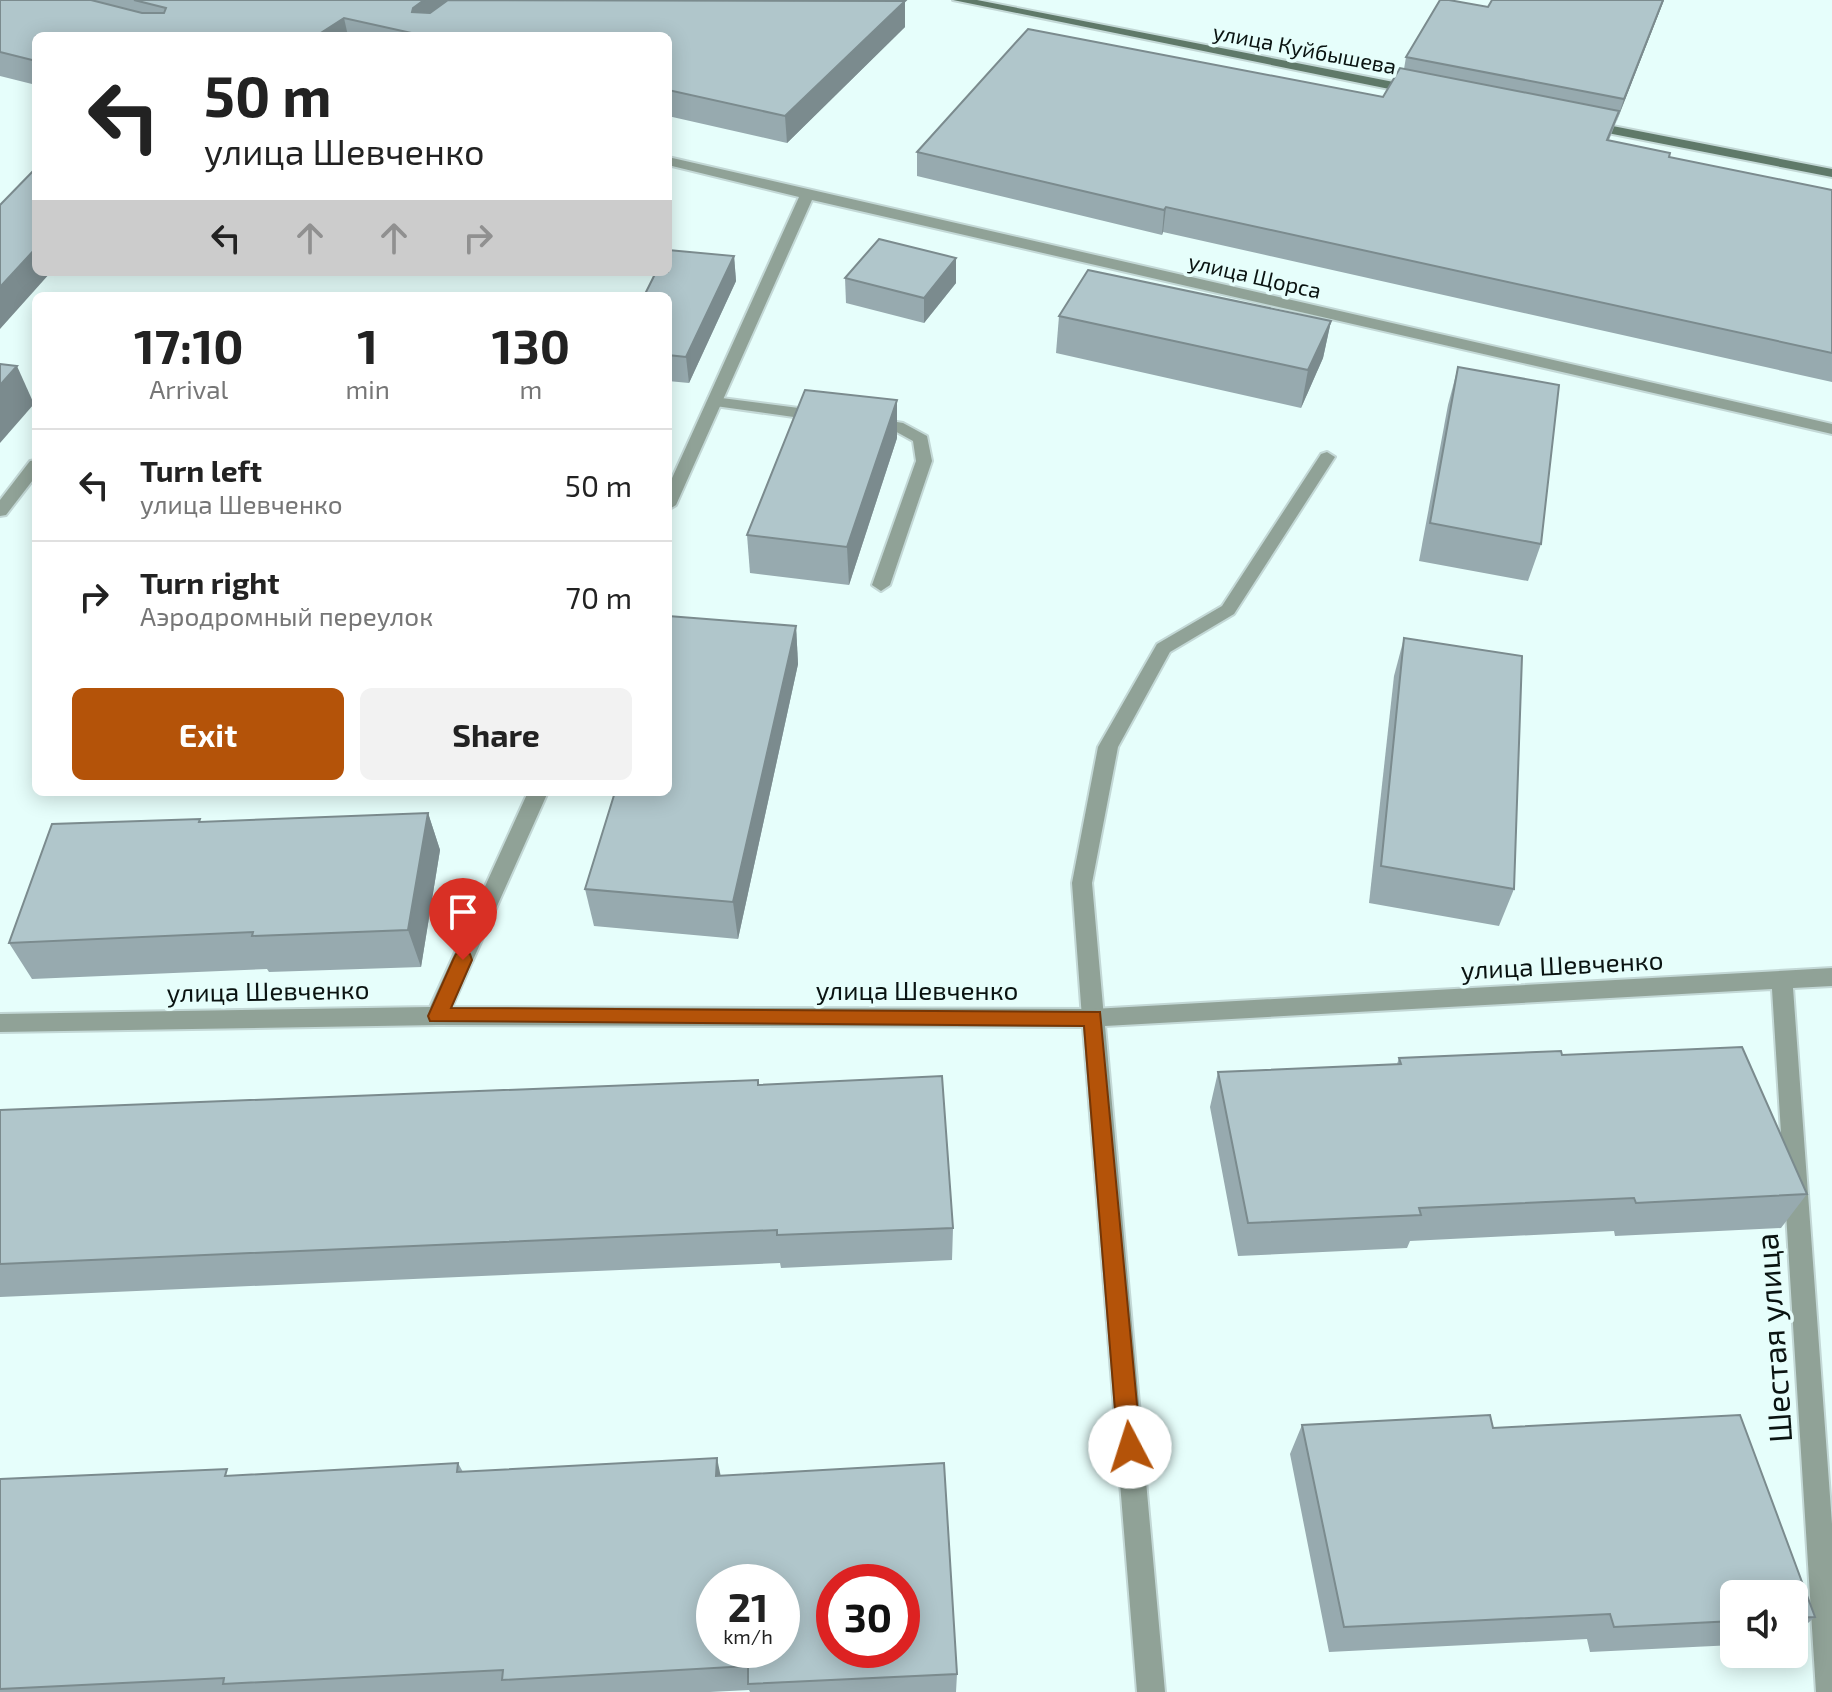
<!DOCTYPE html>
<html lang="en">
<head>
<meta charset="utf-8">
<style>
  body { margin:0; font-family:"Exo 2",sans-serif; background:#f2f2f2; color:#222; height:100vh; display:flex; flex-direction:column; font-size:30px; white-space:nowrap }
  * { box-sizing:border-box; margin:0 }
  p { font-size:26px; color:#767676 }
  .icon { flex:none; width:44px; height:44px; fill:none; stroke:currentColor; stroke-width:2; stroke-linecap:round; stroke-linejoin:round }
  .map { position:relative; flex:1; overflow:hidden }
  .details { position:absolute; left:32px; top:292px; width:640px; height:504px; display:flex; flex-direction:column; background:#fff; border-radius:12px; box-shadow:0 4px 20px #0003 }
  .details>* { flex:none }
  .hud { position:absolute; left:32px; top:32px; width:640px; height:244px; border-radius:12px; box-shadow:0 4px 20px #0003; background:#fff; color:#222; overflow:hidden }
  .buttons { position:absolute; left:1720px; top:1580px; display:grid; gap:16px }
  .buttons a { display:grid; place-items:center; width:88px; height:88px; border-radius:12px; background:#fff; box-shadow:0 4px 20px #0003; font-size:40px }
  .speed { position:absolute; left:696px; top:1564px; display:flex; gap:16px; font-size:40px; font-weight:700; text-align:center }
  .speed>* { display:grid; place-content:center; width:104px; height:104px; border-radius:50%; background:#fff; box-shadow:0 4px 20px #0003; line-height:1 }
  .speed small { font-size:20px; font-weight:400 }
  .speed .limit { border:12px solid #d22; background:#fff; color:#111 }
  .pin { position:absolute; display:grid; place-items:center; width:68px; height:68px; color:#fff; margin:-82px -34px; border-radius:50% 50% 50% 0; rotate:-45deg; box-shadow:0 0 8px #0007 }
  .pin .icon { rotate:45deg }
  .me { position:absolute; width:88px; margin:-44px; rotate:355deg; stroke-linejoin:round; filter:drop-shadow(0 0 6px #0008) }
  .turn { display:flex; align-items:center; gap:28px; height:168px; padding:0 40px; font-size:36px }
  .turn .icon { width:104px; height:104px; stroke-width:2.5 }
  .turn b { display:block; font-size:56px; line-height:68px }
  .lanes { display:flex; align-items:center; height:76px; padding:0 40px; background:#0003; justify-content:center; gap:40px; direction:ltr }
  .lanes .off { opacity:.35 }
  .eta { display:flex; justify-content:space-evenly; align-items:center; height:136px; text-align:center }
  .eta b { font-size:48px; font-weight:700; line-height:56px }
  .cta { display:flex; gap:16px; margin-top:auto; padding:16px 40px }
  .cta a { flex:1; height:92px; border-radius:12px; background:#b45309; color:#fff; font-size:32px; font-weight:700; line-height:92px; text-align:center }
  .cta a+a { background:#f2f2f2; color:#222 }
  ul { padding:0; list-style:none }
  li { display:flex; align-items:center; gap:24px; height:112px; padding:0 40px; border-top:2px solid #e0e0e0 }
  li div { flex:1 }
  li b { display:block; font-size:30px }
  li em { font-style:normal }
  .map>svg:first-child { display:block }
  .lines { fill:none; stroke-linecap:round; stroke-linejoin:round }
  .lane-casing { stroke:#c3d8d6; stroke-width:4 }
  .street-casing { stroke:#c3d8d6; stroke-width:4 }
  .secondary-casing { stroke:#c3d8d6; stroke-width:4 }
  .lane { fill:#90a297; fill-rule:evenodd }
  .street { fill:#90a297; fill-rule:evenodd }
  .secondary { fill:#5f7969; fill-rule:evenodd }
  .wall { fill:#97aaaf }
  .shaded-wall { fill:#7b8b8e }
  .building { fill:#b0c6cb; stroke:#7b8b8e; stroke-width:2; fill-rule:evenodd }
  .route { fill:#b45309; stroke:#753606; stroke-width:2 }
  .labels { text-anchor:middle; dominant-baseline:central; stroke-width:7; stroke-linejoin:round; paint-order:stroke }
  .far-street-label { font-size:22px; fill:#0a1311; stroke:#e6fefb }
  .street-label { font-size:26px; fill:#0a1311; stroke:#e6fefb }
  .near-street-label { font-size:32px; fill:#0a1311; stroke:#e6fefb }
</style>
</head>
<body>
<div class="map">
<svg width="1832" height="1692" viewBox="0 0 1832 1692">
  <rect width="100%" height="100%" fill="#e6fefb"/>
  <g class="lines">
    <defs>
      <g id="lane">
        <path d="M714 397 822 411 830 416 822 421 708 405V399Z"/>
        <path d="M873 418 903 423 927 436 932 461 890 585 881 591 872 585 916 461 913 441 893 430 867 426 865 423Z"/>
        <path d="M1327 452 1335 457 1234 614 1170 652 1118 747 1092 883 1104 1018 1101 1024 1093 1027 1085 1024 1082 1018 1072 883 1098 747 1157 644 1222 606 1321 454Z"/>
      </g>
      <g id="street">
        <path d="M668 157 1832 424V434L812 200 676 505 668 510V487L799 197 668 165Z"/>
        <path d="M36 460V476L6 515 0 516V500L30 461Z"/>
        <path d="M528 792H548L452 1007 1093 1009 1832 968V986L1793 988 1832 1524V1692H1816L1772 989 1105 1026 1165 1692H1137L1083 1027 437 1025 0 1032V1014L430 1007Z"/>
      </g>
      <g id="secondary">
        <path d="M953 0H977L1414 86 1420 90 1414 94Z"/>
        <path d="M1587 121 1832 169V177L1582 128V122Z"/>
      </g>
    </defs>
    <use href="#lane" class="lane-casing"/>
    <use href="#street" class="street-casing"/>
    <use href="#secondary" class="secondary-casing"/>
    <use href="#lane" class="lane"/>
    <use href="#street" class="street"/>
    <use href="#secondary" class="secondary"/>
  </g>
  <g class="wall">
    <path d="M0 0H901L905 1V27L787 143 668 116V36H36V85L0 76Z"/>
    <path d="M1492 0H1664L1609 140 1669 157 1832 190V382L1163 232 1162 235 917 176V152L1383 97 1404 69 1406 57 1488 7Z"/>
    <path d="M734 256 736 281 689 383 668 381V296Z"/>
    <path d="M845 278 956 283 924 323 846 303Z"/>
    <path d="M1059 316 1331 321 1323 358 1301 408 1056 353Z"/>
    <path d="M1458 367 1541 544 1528 581 1419 561 1448 405Z"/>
    <path d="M897 438 849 585 750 573 747 535Z"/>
    <path d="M796 626 798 664 738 939 594 926 585 889Z"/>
    <path d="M1404 638 1514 889 1499 926 1369 903 1394 676Z"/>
    <path d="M428 813 440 850 421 967 269 972 267 969 32 979 9 943 201 822Z"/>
    <path d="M1562 1055 1807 1194 1781 1228 1615 1236 1614 1231 1410 1241 1407 1248 1238 1256 1210 1107 1218 1072 1397 1064 1399 1058Z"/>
    <path d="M759 1085 953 1228 952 1260 781 1268 780 1263 0 1297V1110Z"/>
    <path d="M1490 1415 1493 1428 1740 1415 1815 1617 1794 1635V1594H1734V1645L1590 1652 1587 1639 1329 1652 1290 1454 1302 1425Z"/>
    <path d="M458 1463 463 1472 720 1476 957 1674 956 1692H750L749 1690 710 1692H0V1479L232 1476Z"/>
  </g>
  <g class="shaded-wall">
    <path d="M424 0H466L418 34 412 12 413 8Z"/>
    <path d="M1663 0H1664L1616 123 1624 99Z"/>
    <path d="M905 1V27L787 143 785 116Z"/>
    <path d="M344 18 348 36H316Z"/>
    <path d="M1166 207 1163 232 1162 235 1164 210Z"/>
    <path d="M36 248V272H51L0 329V287Z"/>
    <path d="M734 256 736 281 689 383 686 357Z"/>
    <path d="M956 258V283L924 323V298Z"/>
    <path d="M1331 321 1323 358 1301 408 1308 370Z"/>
    <path d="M17 366 34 404 0 443V385Z"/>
    <path d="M897 400V438L849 585 847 547Z"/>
    <path d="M796 626 798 664 738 939 733 902Z"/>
    <path d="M428 813 440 850 421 967 408 930Z"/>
    <path d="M717 1458 723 1487 716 1476Z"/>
  </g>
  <g class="building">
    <path d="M0 0H91L142 13H164L166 8 134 0H424L413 8 412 12 430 13 448 0 905 1 785 116 668 90V36H425L344 18 316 36H36V61L0 52Z"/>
    <path d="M1440 0H1449L1488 7 1492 0H1663L1624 99 1406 57Z"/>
    <path d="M1028 29 1383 97 1400 68 1619 111 1607 140 1670 153 1669 157 1832 190V353L1166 207 1164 210 917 152Z"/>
    <path d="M36 168V248L0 287V205Z"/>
    <path d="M879 239 956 258 924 298 845 278Z"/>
    <path d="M668 250 734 256 686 357 668 355V296H644L656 272H668Z"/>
    <path d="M1088 270 1331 321 1308 370 1059 316Z"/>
    <path d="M0 364 17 366 0 385Z"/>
    <path d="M1458 367 1559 385 1541 544 1430 523Z"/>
    <path d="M805 390 897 400 847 547 747 535Z"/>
    <path d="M668 616 796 626 733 902 585 889 615 792H668Z"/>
    <path d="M1404 638 1522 656 1514 889 1381 866Z"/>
    <path d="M428 813 408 930 252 936 253 932 9 943 52 824 200 819 199 822Z"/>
    <path d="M1742 1047 1807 1194 1636 1203 1634 1198 1419 1208 1421 1215 1248 1223 1218 1072 1401 1064 1399 1058 1561 1051 1562 1055Z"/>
    <path d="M942 1076 953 1228 777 1235V1230L0 1264V1110L758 1080V1085Z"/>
    <path d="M1490 1415 1493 1428 1740 1415 1815 1617 1794 1618V1594H1734V1621L1614 1627 1610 1614 1344 1627 1302 1425Z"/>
    <path d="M717 1458 716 1476 944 1463 957 1674 748 1684V1666L502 1680 503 1670 223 1684 224 1678 0 1689V1479L227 1469 225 1476 458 1463 457 1472ZM714 1582H782V1650H714ZM834 1582H902V1650H834Z"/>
  </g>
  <path class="route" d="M463 952 470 954 472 960 451 1008 1100 1012 1141 1447 1138 1455 1130 1459 1121 1455 1118 1447 1084 1026 430 1021 428 1016 453 960 456 954Z"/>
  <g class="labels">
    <g class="far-street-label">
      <text transform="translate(1305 48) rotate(11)">улица Куйбышева</text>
      <text transform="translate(1255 275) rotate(13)">улица Щорса</text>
    </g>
    <g class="street-label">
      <text transform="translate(1562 964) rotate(-3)">улица Шевченко</text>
      <text x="917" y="989">улица Шевченко</text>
      <text transform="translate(268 990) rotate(-1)">улица Шевченко</text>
    </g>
    <g class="near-street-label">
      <text transform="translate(1772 1338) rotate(-94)">Шестая улица</text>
    </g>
  </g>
</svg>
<div class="buttons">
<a><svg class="icon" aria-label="sound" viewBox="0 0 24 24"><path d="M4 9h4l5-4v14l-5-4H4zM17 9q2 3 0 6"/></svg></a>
</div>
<div class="speed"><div>21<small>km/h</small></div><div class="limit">30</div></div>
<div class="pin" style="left:463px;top:960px;background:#d93025"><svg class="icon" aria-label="arrive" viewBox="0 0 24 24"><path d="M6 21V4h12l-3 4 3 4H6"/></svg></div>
<svg class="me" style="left:1130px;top:1447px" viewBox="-20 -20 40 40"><circle r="19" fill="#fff"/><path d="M0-13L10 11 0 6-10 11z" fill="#b45309"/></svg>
<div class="hud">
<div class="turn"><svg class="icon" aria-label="left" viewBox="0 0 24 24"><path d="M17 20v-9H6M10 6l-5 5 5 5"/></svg><div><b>50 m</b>улица Шевченко</div></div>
<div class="lanes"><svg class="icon" aria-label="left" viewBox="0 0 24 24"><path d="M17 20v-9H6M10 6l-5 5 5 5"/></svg><svg class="icon off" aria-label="ahead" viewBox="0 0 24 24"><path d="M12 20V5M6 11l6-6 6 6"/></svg><svg class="icon off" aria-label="ahead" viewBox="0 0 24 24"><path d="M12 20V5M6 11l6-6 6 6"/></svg><svg class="icon off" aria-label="right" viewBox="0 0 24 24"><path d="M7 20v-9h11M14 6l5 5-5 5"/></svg></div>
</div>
<section class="details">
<div class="eta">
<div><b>17:10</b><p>Arrival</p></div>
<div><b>1</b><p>min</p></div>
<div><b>130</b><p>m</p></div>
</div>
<ul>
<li><svg class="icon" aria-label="left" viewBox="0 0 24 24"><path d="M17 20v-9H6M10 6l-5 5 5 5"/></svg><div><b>Turn left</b><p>улица Шевченко</p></div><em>50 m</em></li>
<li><svg class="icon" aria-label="right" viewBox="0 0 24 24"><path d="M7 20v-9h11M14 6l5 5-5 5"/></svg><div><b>Turn right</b><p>Аэродромный переулок</p></div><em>70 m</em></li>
</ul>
<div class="cta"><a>Exit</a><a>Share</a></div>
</section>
</div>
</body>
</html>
